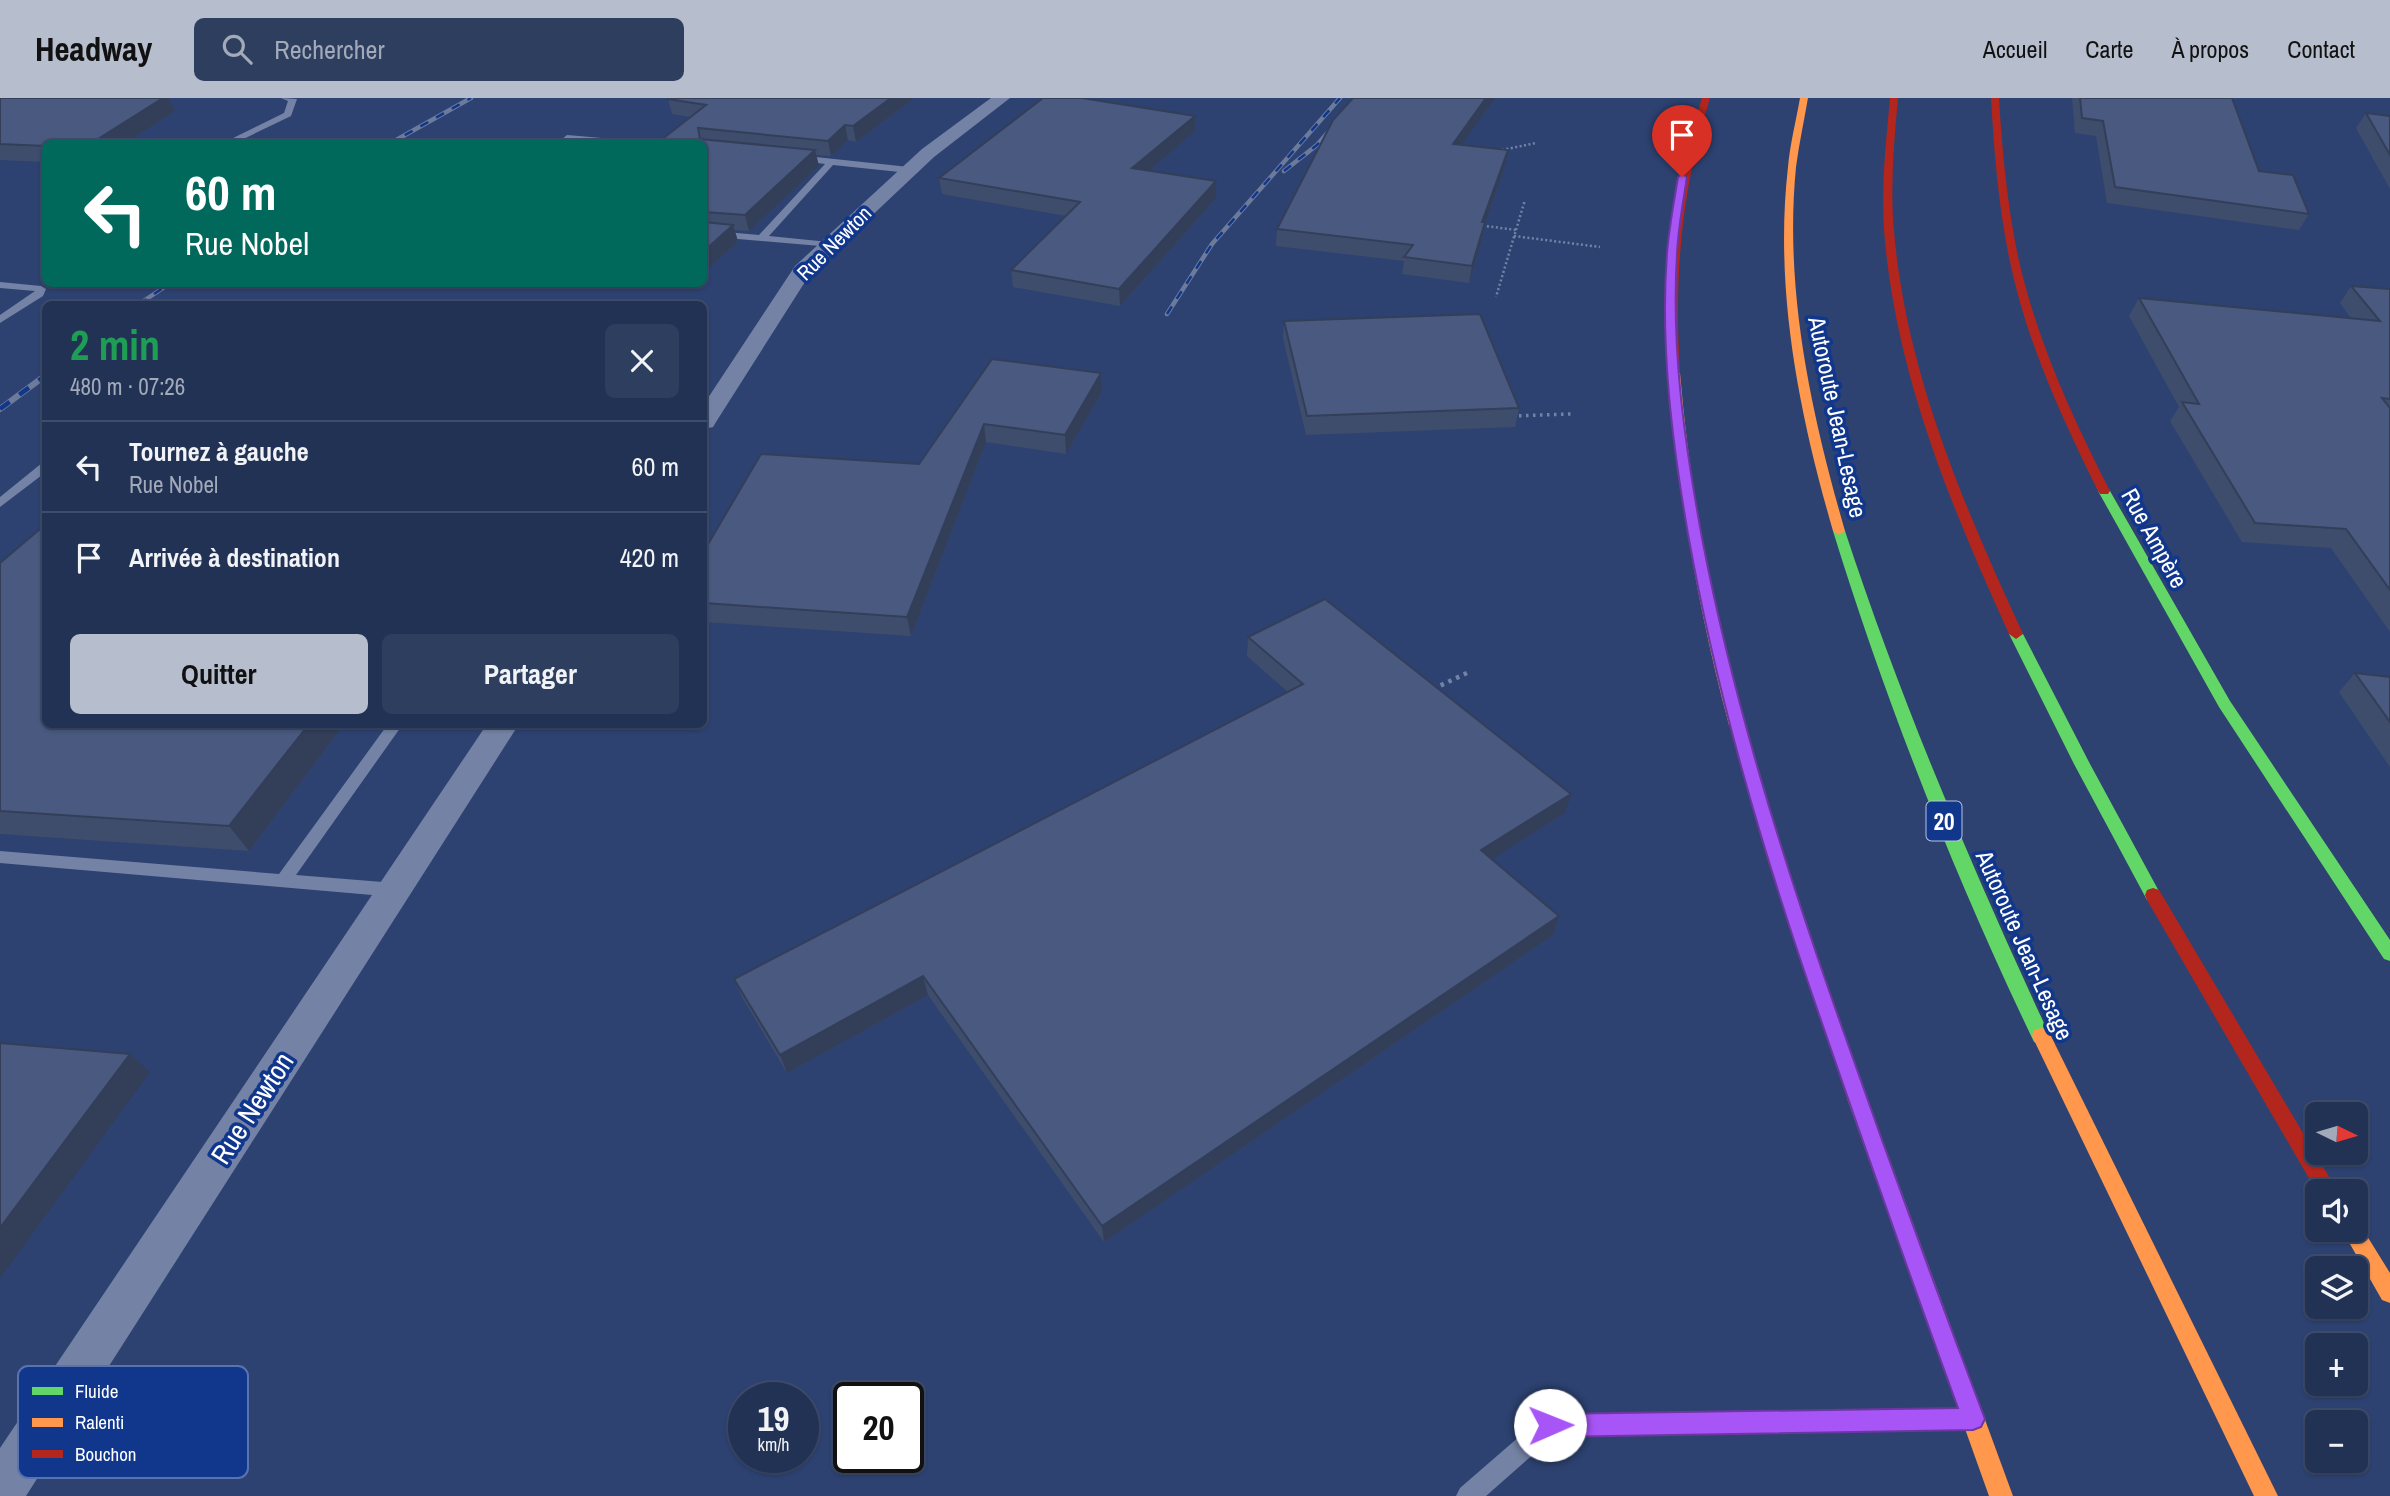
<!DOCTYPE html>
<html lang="fr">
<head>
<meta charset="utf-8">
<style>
  body { margin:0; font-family:"Archivo Narrow",sans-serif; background:#2e3e5f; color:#f1f3f6; height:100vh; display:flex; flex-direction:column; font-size:26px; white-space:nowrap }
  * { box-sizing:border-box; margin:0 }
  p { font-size:23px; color:#a2aab9 }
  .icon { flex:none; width:38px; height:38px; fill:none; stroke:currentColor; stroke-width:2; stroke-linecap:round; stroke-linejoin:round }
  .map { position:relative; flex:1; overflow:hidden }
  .panel { position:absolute; left:42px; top:203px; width:665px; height:427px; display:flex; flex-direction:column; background:#223255; border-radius:10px; box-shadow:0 2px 5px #0004,0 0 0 2px #3f4d6c }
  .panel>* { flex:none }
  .hud { position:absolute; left:42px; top:42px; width:665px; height:147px; border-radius:10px; box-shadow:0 2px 5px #0004,0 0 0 2px #3f4d6c; background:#00695c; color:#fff; overflow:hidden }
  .needle { width:46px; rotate:95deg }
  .buttons { position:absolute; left:2305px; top:1004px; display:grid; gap:14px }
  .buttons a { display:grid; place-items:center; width:63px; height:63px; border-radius:10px; background:#223255; box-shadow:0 2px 5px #0004,0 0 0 2px #3f4d6c; font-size:35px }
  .speed { position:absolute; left:728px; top:1284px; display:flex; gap:14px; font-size:35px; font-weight:700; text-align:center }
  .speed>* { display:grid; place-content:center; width:91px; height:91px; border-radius:50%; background:#223255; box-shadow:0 2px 5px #0004,0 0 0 2px #3f4d6c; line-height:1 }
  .speed small { font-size:18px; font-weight:400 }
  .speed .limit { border:4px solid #111; border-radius:10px; background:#fff; color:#111 }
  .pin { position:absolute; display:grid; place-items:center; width:60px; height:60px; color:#fff; margin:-72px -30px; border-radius:50% 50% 50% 0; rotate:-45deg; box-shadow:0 0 7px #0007 }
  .pin .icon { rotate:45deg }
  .me { position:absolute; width:77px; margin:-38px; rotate:89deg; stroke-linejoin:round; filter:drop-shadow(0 0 5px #0008) }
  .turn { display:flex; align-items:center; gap:24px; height:147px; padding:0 28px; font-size:32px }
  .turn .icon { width:91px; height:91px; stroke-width:2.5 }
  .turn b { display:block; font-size:49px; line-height:60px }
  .round { display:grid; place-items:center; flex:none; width:74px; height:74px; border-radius:10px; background:#2e3e5f }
  .headline { display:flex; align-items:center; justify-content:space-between; height:119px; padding:0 28px }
  h1 { font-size:42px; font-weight:700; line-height:52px; color:#1e9e55 }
  .button { display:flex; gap:14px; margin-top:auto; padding:14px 28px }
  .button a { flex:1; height:80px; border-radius:10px; background:#b6bdcd; color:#111; font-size:28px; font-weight:700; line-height:80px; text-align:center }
  .button a+a { background:#2e3e5f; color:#f1f3f6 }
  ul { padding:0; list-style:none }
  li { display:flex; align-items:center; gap:21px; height:91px; padding:0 28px; border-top:2px solid #3f4d6c }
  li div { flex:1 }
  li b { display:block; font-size:26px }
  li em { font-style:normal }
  header { display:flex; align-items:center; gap:42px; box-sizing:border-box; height:98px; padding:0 35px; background:#b6bdcd; color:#111 }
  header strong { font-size:33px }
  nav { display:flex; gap:38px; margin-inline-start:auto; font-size:24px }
  .search { width:490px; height:63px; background:#2e3e5f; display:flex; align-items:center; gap:18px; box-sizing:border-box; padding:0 24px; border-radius:10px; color:#a2aab9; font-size:26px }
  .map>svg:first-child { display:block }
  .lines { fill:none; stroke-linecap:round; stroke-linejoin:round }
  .path-far2 { stroke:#7483a5; stroke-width:2.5; stroke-dasharray:2 2.5; stroke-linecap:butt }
  .path-far1 { stroke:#7483a5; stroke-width:3.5; stroke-dasharray:2.5 4.5; stroke-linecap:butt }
  .path { stroke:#7483a5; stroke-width:4.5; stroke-dasharray:3.5 5; stroke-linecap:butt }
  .lane { fill:#7483a5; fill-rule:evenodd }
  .street { fill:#7483a5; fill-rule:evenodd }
  .fast { fill:#63d668; fill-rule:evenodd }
  .slow { fill:#ff974d; fill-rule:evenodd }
  .jam { fill:#b3261e; fill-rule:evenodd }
  .rail-far1-casing { stroke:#6c7b9c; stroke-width:4.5 }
  .rail-casing { stroke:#6c7b9c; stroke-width:6 }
  .rail-far1 { stroke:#11378d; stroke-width:2.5; stroke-dasharray:9; stroke-linecap:butt }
  .rail { stroke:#11378d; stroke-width:4.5; stroke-dasharray:12; stroke-linecap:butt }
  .wall { fill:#3f4d6d }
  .shaded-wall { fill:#333e59 }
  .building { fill:#49597f; stroke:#333e59; stroke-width:2 }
  .route { fill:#a855f7; stroke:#6d37a1; stroke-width:2 }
  .labels { text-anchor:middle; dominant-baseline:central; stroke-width:7; stroke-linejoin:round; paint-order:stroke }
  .far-street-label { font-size:21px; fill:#fff; stroke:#11378d }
  .shield { fill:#11378d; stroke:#b8c3dd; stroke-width:2 }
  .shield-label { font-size:23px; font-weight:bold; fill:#fff }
  .street-label { font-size:24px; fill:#fff; stroke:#11378d }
  .near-street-label { font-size:28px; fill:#fff; stroke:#11378d }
  .key { fill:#11378d; stroke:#5873af; stroke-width:2 }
  .key-label { font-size:19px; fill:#fff }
</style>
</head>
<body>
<header>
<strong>Headway</strong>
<div class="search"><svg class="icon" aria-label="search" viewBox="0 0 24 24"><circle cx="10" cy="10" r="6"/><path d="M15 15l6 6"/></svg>Rechercher</div>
<nav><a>Accueil</a><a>Carte</a><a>À propos</a><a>Contact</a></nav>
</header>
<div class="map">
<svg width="2390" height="1398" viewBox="0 0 2390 1398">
  <rect width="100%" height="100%" fill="#2d4271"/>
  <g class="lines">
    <g class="path-far2">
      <path d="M1502 52 1536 45"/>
      <path d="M1478 127 1516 132 1496 199"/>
      <path d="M1516 132 1525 102"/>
      <path d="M1514 138 1600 149"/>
    </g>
    <path class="path-far1" d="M1512 318 1571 316"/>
    <path class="path" d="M1433 591 1467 575"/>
    <g class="lane">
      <path d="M281 0 297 1 291 18 233 46H221L284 15 288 3Z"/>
      <path d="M567 37 637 43 641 46 569 43 566 46H556Z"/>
      <path d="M797 57 909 69 913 72 909 75 833 67 769 138 829 144 832 145V149L704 138V132L759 137 825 66 794 62V58Z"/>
      <path d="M0 184 41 188 46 191 43 198 0 225V217L35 193 0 190Z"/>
      <path d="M42 365H46V374L0 409V399Z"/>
      <path d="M388 626H403L296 777 395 785 401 787 403 792 401 797 395 799 0 765V753L279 776Z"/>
      <path d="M1964 1310 1972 1313 1975 1321 1972 1329 1964 1332 1554 1338 1486 1398H1456L1460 1390 1542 1319 1550 1316Z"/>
    </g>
    <g class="street">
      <path d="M991 0H1010L934 59 810 176 716 324 713 329 704 331V306L795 168 922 51Z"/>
      <path d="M487 626H519L26 1398H0V1350Z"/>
    </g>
    <g class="fast">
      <path d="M2104 389 2110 393 2230 603 2390 842V863L2384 861 2219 609 2098 393Z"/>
      <path d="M1839 429 1845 433C1902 606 1973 773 2050 938L2048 944 2041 946 2034 944C1955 779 1887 608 1833 433Z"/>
      <path d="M2016 531 2023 536 2090 666 2161 797 2159 802H2147L2074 666 2009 536Z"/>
    </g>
    <g class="slow">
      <path d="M1800 0H1808C1804 23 1799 46 1796 69 1784 192 1811 315 1845 433L1839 437 1833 433C1799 315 1774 192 1788 69 1790 46 1796 23 1800 0Z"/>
      <path d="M1674 272 1680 275C1690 395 1712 511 1743 627L1736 632 1729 627C1698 511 1678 395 1668 275Z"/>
      <path d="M2041 930 2048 932 2278 1398H2254L2032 938 2034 932Z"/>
      <path d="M1857 992 1864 994 1867 1000 2013 1398H1989L1847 1000 1850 994Z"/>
      <path d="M2356 1124 2359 1125 2390 1175V1205L2382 1202 2342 1132H2356Z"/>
    </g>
    <g class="jam">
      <path d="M1702 0H1710C1681 93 1674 178 1680 275L1674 278 1668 275C1664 177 1672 93 1702 0Z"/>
      <path d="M1890 0H1898C1894 44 1890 89 1894 133 1906 275 1964 408 2023 536L2016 541 2009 536C1951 408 1895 275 1884 132 1881 88 1886 44 1890 0Z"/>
      <path d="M1991 0H1999C2002 52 2007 103 2017 154 2035 238 2071 317 2110 393L2108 396H2100L2098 393C2060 316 2024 238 2008 154 1998 103 1994 52 1991 0Z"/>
      <path d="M1736 622 1743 627 1785 767 1867 1000 1864 1006 1857 1008 1850 1006 1847 1000 1769 767 1729 627Z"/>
      <path d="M2153 790 2159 792 2338 1094H2317L2147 802 2145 797 2147 792Z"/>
    </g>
    <defs>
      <g id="rail-far1">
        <path d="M389 46 471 0"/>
        <path d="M1284 73 1317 47 1358 0"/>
        <path d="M139 206 169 186"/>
        <path d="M1167 216 1212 146 1340 0"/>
      </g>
      <path id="rail" d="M0 311 46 277"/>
    </defs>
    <use href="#rail-far1" class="rail-far1-casing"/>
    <use href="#rail" class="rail-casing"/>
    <use href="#rail-far1" class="rail-far1"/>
    <use href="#rail" class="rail"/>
  </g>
  <g class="wall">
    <path d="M0 0 175 13 124 46H46V64L0 62Z"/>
    <path d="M669 0H914L856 44 848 42 831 58 816 57 819 68 749 133 735 132 738 144 704 174V46H656L690 19 672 16 668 1Z"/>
    <path d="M2072 0H2232L2259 73 2309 116 2299 132 2107 105 2096 38 2075 35Z"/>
    <path d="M2366 15 2390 18V91L2356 30Z"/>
    <path d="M1195 33 1149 73 1216 83V100L1120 208 1013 189 1011 172 1066 118 942 96 939 80Z"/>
    <path d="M1461 47 1505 68 1485 126 1482 141 1469 185 1402 176 1404 163 1276 148 1277 131Z"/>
    <path d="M2351 188 2390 191V534L2331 450 2242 444 2170 323 2179 309 2129 218 2139 200 2351 220 2340 205Z"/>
    <path d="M1284 223 1519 310 1515 329 1306 337 1283 240Z"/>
    <path d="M992 261 1101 275 1102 293 1066 356 986 344 911 538 704 524V453L919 366Z"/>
    <path d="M0 465 344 626 249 753 0 736Z"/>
    <path d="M1248 539 1565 715 1492 761 1559 818 1553 837 1104 1144 928 897 787 975 742 899 734 881 1288 594 1247 558Z"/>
    <path d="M2355 575 2390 579V669L2339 594Z"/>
  </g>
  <g class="shaded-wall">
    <path d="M163 0H168L175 13 124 46H90Z"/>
    <path d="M891 0H914L856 44 853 28Z"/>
    <path d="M1486 0H1495L1451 62 1453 46Z"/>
    <path d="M1195 18V33L1133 87 1132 70Z"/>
    <path d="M845 27 848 42 831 58 828 43Z"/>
    <path d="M815 52 819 68 749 133 745 117Z"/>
    <path d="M1508 52 1505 68 1485 126 1482 141 1469 185 1472 168 1482 124Z"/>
    <path d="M1216 83V100L1120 208 1119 191Z"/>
    <path d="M733 127 738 144 704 174V153Z"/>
    <path d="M1101 275 1102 293 1066 356 1065 337Z"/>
    <path d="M984 326 986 344 911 538 907 519Z"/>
    <path d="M309 626H344L249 753 229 728Z"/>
    <path d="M1571 696 1565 715 1477 771 1481 752Z"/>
    <path d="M1559 818 1553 837 1104 1144 1102 1128Z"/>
    <path d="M923 878 928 897 787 975 780 957Z"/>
    <path d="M130 956 150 974 0 1180V1130Z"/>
  </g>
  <g class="building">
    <path d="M0 0H163L90 46H46V48L0 46Z"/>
    <path d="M669 0H891L853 28 845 27 828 43 698 30 700 41 815 52 745 117 704 114V46H656L706 7 668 1Z"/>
    <path d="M1043 0H1082L1195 18 1132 70 1216 83 1119 191 1011 172 1080 104 939 80Z"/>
    <path d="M1353 0H1486L1453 46 1508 52 1482 124H1485L1472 168 1404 159 1413 147 1277 131 1333 22Z"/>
    <path d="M2080 0H2232L2259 73 2293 77 2309 116 2115 89 2103 23 2082 20Z"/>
    <path d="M2366 15 2390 18V57Z"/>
    <path d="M704 124 733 127 704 153Z"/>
    <path d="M2351 188 2390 191V301L2382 300 2390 310V492L2346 431 2255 425 2182 304 2199 306 2139 200 2380 223Z"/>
    <path d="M1480 216 1519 310 1307 318 1284 223Z"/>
    <path d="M992 261 1101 275 1065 337 984 326 907 519 704 505V453L761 356 919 366Z"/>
    <path d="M46 426V626H309L229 728 0 713V465Z"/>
    <path d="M1325 501 1571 696 1481 752 1559 818 1102 1128 923 878 780 957 734 881 1303 586 1248 539Z"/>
    <path d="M2355 575 2390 579V624Z"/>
    <path d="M0 945 130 956 0 1130Z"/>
  </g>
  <path class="route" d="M1682 76 1687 79C1683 105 1678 131 1677 156 1671 251 1685 347 1702 440 1732 597 1779 749 1832 901 1881 1041 1932 1181 1985 1321L1981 1329 1973 1332 1550 1339 1542 1335 1538 1327 1542 1319 1550 1316 1958 1310C1908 1173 1860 1036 1813 899 1761 747 1716 594 1688 436 1672 344 1660 248 1667 155 1669 130 1674 104 1678 79Z"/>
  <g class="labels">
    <g class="far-street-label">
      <text transform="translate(834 145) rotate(-45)">Rue Newton</text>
    </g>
    <rect class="shield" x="1926.5" y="703.5" width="35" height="39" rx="5"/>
    <g class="shield-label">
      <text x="1944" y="723">20</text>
    </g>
    <g class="street-label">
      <text transform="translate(1838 319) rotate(78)">Autoroute Jean-Lesage</text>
      <text transform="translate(2155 440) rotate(61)">Rue Ampère</text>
      <text transform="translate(2025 847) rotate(66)">Autoroute Jean-Lesage</text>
    </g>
    <g class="near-street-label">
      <text transform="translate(252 1010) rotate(-57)">Rue Newton</text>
    </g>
  </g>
  <rect x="18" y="1268" width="230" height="112" rx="10" class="key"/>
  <rect x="32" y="1289" width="31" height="8" fill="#63d668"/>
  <rect x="32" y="1320" width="31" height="9" fill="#ff974d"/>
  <rect x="32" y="1352" width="31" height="8" fill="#b3261e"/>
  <g class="key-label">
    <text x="75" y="1300">Fluide</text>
    <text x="75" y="1331">Ralenti</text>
    <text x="75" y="1363">Bouchon</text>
  </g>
</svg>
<div class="buttons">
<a><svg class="needle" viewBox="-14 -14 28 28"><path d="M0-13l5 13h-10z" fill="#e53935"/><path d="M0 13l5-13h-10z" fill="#a2aab9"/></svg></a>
<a><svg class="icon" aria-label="sound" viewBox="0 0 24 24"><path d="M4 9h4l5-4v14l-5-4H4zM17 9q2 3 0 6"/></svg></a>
<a><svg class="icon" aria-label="layers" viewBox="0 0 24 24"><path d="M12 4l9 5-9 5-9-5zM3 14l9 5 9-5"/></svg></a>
<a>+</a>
<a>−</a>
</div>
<div class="speed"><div>19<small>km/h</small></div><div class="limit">20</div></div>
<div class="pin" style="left:1682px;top:79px;background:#d93025"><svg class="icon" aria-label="arrive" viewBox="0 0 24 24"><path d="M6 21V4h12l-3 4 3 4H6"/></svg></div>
<svg class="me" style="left:1550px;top:1327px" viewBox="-20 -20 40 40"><circle r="19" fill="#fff"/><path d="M0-13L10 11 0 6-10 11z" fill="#a855f7"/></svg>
<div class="hud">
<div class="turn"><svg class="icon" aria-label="left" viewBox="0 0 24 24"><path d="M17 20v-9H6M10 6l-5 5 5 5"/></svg><div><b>60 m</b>Rue Nobel</div></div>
</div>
<section class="panel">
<div class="headline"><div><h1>2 min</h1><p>480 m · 07:26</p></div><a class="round"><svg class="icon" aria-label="close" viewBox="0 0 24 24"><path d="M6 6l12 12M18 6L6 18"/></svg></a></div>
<ul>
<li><svg class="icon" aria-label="left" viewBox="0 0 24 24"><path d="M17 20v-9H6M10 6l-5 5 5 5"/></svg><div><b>Tournez à gauche</b><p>Rue Nobel</p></div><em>60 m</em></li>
<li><svg class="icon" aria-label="arrive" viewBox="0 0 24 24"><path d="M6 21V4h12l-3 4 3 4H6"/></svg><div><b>Arrivée à destination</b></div><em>420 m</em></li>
</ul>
<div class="button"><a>Quitter</a><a>Partager</a></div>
</section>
</div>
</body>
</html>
